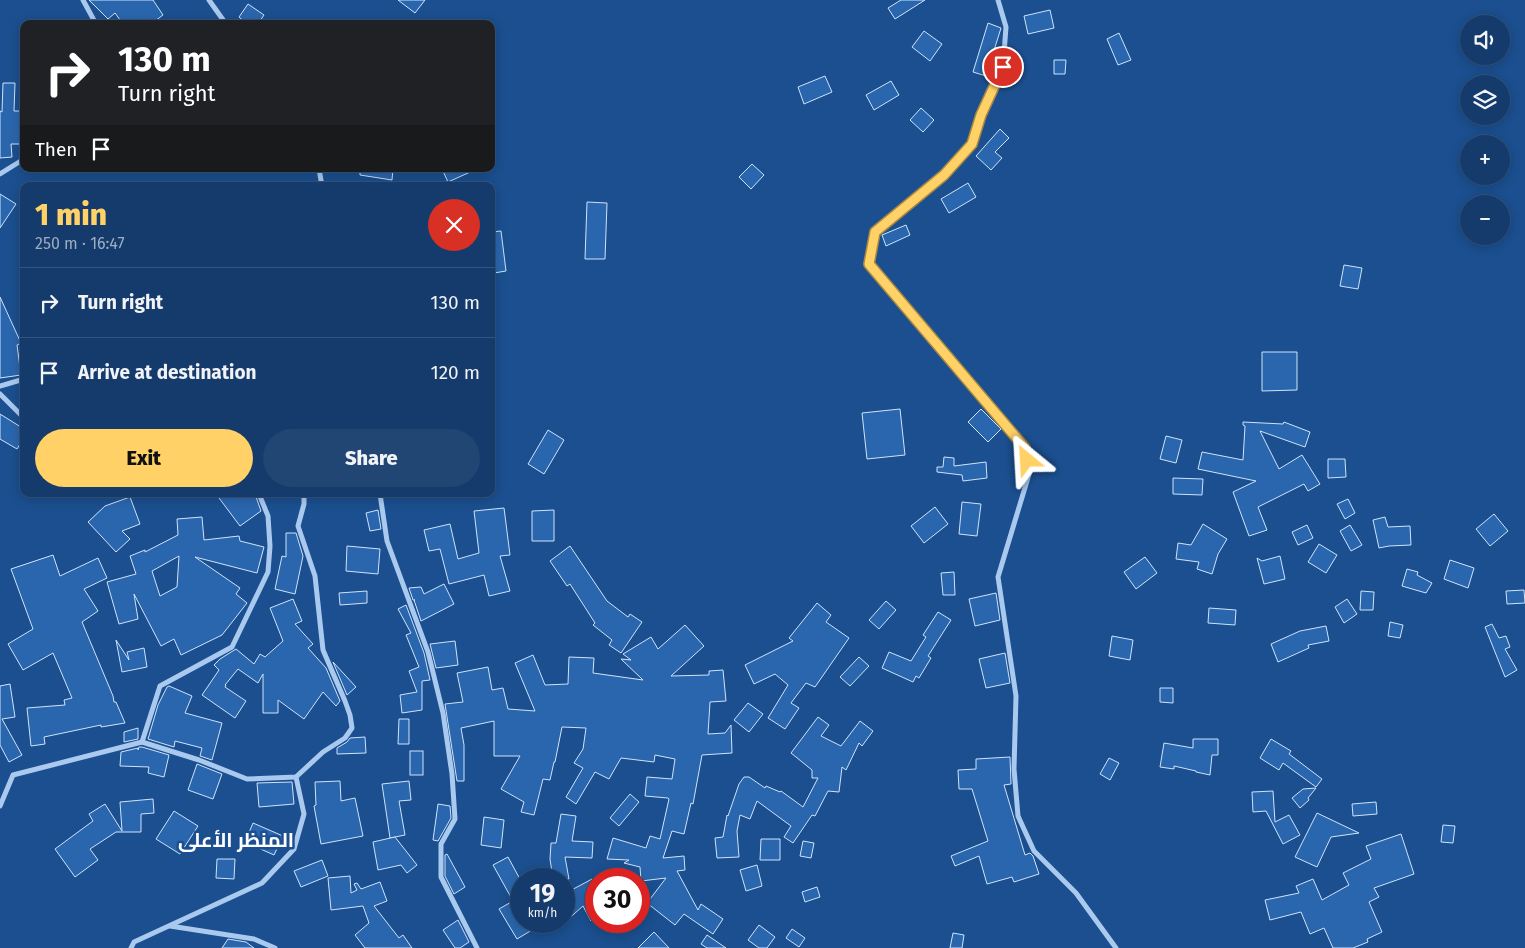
<!DOCTYPE html>
<html lang="en">
<head>
<meta charset="utf-8">
<style>
  body { margin:0; font-family:"Fira Sans",Cairo,sans-serif; background:#214673; color:#f1f3f6; height:100vh; display:flex; flex-direction:column; font-size:19px; white-space:nowrap }
  * { box-sizing:border-box; margin:0 }
  p { font-size:16px; color:#9dadc1 }
  .icon { flex:none; width:28px; height:28px; fill:none; stroke:currentColor; stroke-width:2; stroke-linecap:round; stroke-linejoin:round }
  .map { position:relative; flex:1; overflow:hidden }
  .sheet { position:absolute; left:20px; top:182px; width:475px; height:315px; display:flex; flex-direction:column; background:#143b6b; border-radius:10px; box-shadow:0 2px 12px #0003,0 0 0 1px #33557e }
  .sheet>* { flex:none }
  .top-card { position:absolute; left:20px; top:20px; width:475px; height:152px; border-radius:10px; box-shadow:0 2px 12px #0003,0 0 0 1px #33557e; background:#202124; color:#fff; overflow:hidden }
  .tools { position:absolute; left:1460px; top:15px; display:grid; gap:10px }
  .tools a { display:grid; place-items:center; width:50px; height:50px; border-radius:50%; background:#143b6b; box-shadow:0 2px 12px #0003,0 0 0 1px #33557e; font-size:25px }
  .speed { position:absolute; left:510px; top:868px; display:flex; gap:10px; font-size:25px; font-weight:700; text-align:center }
  .speed>* { display:grid; place-content:center; width:65px; height:65px; border-radius:50%; background:#143b6b; box-shadow:0 2px 12px #0003,0 0 0 1px #33557e; line-height:1 }
  .speed small { font-size:12px; font-weight:400 }
  .speed .limit { border:8px solid #d22; background:#fff; color:#111 }
  .pin { position:absolute; display:grid; place-items:center; width:42px; height:42px; color:#fff; margin:-21px; border:2px solid #fff; border-radius:50%; box-shadow:0 1px 5px #0007 }
  .me { position:absolute; width:55px; margin:-28px; rotate:333deg; stroke-linejoin:round; filter:drop-shadow(0 0 4px #0008) }
  .turn { display:flex; align-items:center; gap:18px; height:105px; padding:0 15px; font-size:22px }
  .turn .icon { width:65px; height:65px; stroke-width:2.5 }
  .turn b { display:block; font-size:35px; line-height:42px }
  .then { display:flex; align-items:center; height:48px; padding:0 15px; background:#0003; gap:10px; font-size:19px }
  .round { display:grid; place-items:center; flex:none; width:52px; height:52px; border-radius:26px; background:#214673 }
  .headline { display:flex; align-items:center; justify-content:space-between; height:85px; padding:0 15px }
  h1 { font-size:30px; font-weight:800; line-height:38px; color:#ffd166 }
  .action { display:flex; gap:10px; margin-top:auto; padding:10px 15px }
  .action a { flex:1; height:58px; border-radius:30px; background:#ffd166; color:#111; font-size:20px; font-weight:800; line-height:58px; text-align:center }
  .action a+a { background:#214673; color:#f1f3f6 }
  ul { padding:0; list-style:none }
  li { display:flex; align-items:center; gap:15px; height:70px; padding:0 15px; border-top:1px solid #33557e }
  li div { flex:1 }
  li b { display:block; font-size:19px }
  li em { font-style:normal }
  .map>svg:first-child { display:block }
  .building { fill:#2a66ad; stroke:#cfe3fa; fill-rule:evenodd }
  .lines { fill:none; stroke-linecap:round; stroke-linejoin:round }
  .street { stroke:#a9c9ee; stroke-width:5 }
  .route-casing { stroke:#a68842; stroke-width:12 }
  .route { stroke:#ffd166; stroke-width:9 }
  .labels { text-anchor:middle; dominant-baseline:central; stroke-width:5; stroke-linejoin:round; paint-order:stroke }
  .district-label { font-size:20px; font-weight:bold; fill:#fff; stroke:#1b4f8f }
</style>
</head>
<body>
<div class="map">
<svg width="1525" height="948" viewBox="0 0 1525 948">
  <rect width="100%" height="100%" fill="#1b4f8f"/>
  <g class="building">
    <path d="M89 0H153L163 15 151 24H123L115 13 108 19Z"/>
    <path d="M398 0H425L415 13Z"/>
    <path d="M901 0H925L895 19 888 8Z"/>
    <path d="M248 4 264 15 258 24H247L239 17Z"/>
    <path d="M1050 10 1054 28 1028 34 1024 16Z"/>
    <path d="M988 23 1001 28 986 76 973 72Z"/>
    <path d="M924 31 942 44 930 61 912 47Z"/>
    <path d="M1119 33 1131 60 1118 65 1107 39Z"/>
    <path d="M1054 60H1066L1065 74H1054Z"/>
    <path d="M825 76 832 92 804 104 798 87Z"/>
    <path d="M891 81 899 95 874 110 866 95Z"/>
    <path d="M3 83H15L14 111H24V144H11L12 157 0 158V111L2 112Z"/>
    <path d="M921 108 934 120 923 132 910 120Z"/>
    <path d="M1000 129 1009 138 995 152 1002 158 991 170 976 156Z"/>
    <path d="M752 164 764 175 751 189 739 177Z"/>
    <path d="M360 169H393L392 180 360 175Z"/>
    <path d="M442 169H477L448 182Z"/>
    <path d="M968 183 976 197 949 213 941 199Z"/>
    <path d="M0 194 16 204 0 228Z"/>
    <path d="M587 202 607 203 605 259H585Z"/>
    <path d="M906 225 910 235 886 246 882 235Z"/>
    <path d="M501 231 506 271 494 273 491 255V232Z"/>
    <path d="M1344 265 1362 268 1358 289 1340 286Z"/>
    <path d="M0 297 21 343 17 345 21 375 0 378Z"/>
    <path d="M1262 352H1297V390L1262 391Z"/>
    <path d="M900 409 905 455 867 459 862 413Z"/>
    <path d="M981 409 1001 429 988 442 968 422Z"/>
    <path d="M0 414 24 429V438L17 449 0 439Z"/>
    <path d="M1243 422 1283 424 1284 422 1310 432 1305 447 1260 431 1279 469 1302 455 1320 484 1308 491 1304 484 1258 507 1267 530 1249 536 1233 492 1256 481 1198 469 1202 452 1243 460 1245 426 1243 425Z"/>
    <path d="M548 430 564 440 544 474 528 464Z"/>
    <path d="M1166 436 1182 440 1176 463 1160 459Z"/>
    <path d="M944 457 954 458V466L986 462 987 478 963 481 962 475 937 472V467H943Z"/>
    <path d="M1328 459H1345L1346 477 1328 478Z"/>
    <path d="M1173 478 1203 479 1202 495 1173 494Z"/>
    <path d="M216 494H255L261 511 240 526Z"/>
    <path d="M130 497 140 524 122 531 130 539 116 552 88 522 105 506Z"/>
    <path d="M1348 499 1355 513 1345 519 1337 504Z"/>
    <path d="M962 502 981 504 977 536 959 534Z"/>
    <path d="M935 507 948 524 924 543 911 526Z"/>
    <path d="M504 508 510 555 500 556 510 591 489 596 484 575 449 584 440 549 429 551 424 530 450 524 458 559 479 553 474 511Z"/>
    <path d="M378 510 381 529 370 531 366 513Z"/>
    <path d="M554 510V541H532V511Z"/>
    <path d="M1494 514 1508 531 1490 546 1476 529Z"/>
    <path d="M202 517 204 540 239 536 240 541 264 547 257 573 195 557 240 588 236 594 247 603 222 635 181 655 174 639 161 646 134 594 138 619 119 624 107 582 136 574 130 556 145 550V552L178 535 177 519ZM179 556 177 587 160 596 152 571Z"/>
    <path d="M1385 517 1388 527 1410 526 1411 545 1389 546 1379 548 1373 520Z"/>
    <path d="M1203 524 1227 539 1218 554 1212 574 1197 569 1199 562 1176 559 1178 543 1191 545Z"/>
    <path d="M1307 525 1313 538 1298 545 1292 532Z"/>
    <path d="M1350 525 1362 545 1351 551 1340 531Z"/>
    <path d="M286 533H296L303 556 295 594 275 589 282 556 286 557Z"/>
    <path d="M1319 544 1337 555 1326 573 1308 562Z"/>
    <path d="M347 546 380 549 378 574 346 571Z"/>
    <path d="M570 546 607 601 628 617 630 614 642 622 621 653 609 645 612 640 593 625 595 623 570 584 567 586 550 561Z"/>
    <path d="M53 555 60 576 98 558 107 578 84 589 98 611 82 622 113 696 114 702H116L125 723 101 727V725L44 737 45 744 31 746 27 708 65 705 64 700 72 698 53 653 23 670 8 644 33 629 11 569Z"/>
    <path d="M1280 556 1285 579 1264 584 1257 558 1262 561Z"/>
    <path d="M1145 557 1157 573 1136 589 1124 572Z"/>
    <path d="M1450 560 1474 568 1468 588 1444 579Z"/>
    <path d="M1407 569 1418 572 1417 575 1432 583 1426 593 1402 586Z"/>
    <path d="M954 572 955 595H943L941 573Z"/>
    <path d="M444 584 454 604 421 621 414 600H415H413L409 588 421 587 424 594Z"/>
    <path d="M1524 590 1525 603 1507 604 1506 591Z"/>
    <path d="M367 591V603L340 605 339 593Z"/>
    <path d="M1361 591 1374 592 1373 610H1360Z"/>
    <path d="M996 593 1000 620 975 626 969 599Z"/>
    <path d="M293 599 302 621 295 624 313 644 308 648 326 668 340 701 336 706 323 692 304 719 278 700V713H263V674L258 683 238 669 225 685H226L225 687 246 701 235 718 202 695 219 670 214 665 220 659 236 649 254 664 260 654 265 657 283 641 270 608Z"/>
    <path d="M1347 599 1357 614 1344 623 1335 607Z"/>
    <path d="M886 601 896 610 879 629 869 620Z"/>
    <path d="M817 603 831 615 826 622 849 638 815 687 806 683 791 703 799 708 785 729 768 718 788 685 775 674 754 684 745 665 793 641 789 638Z"/>
    <path d="M406 605 424 653 430 680 422 681V710L402 713 400 695 417 692 409 671 419 667 406 635 411 633 398 609Z"/>
    <path d="M1209 608 1236 610 1235 625 1208 623Z"/>
    <path d="M938 612 951 620 928 656 931 658 919 678 916 676 913 682 882 668 889 652 911 661 926 637 923 635Z"/>
    <path d="M1390 622 1403 625 1400 638 1388 636Z"/>
    <path d="M1492 624 1499 638 1506 636 1510 647 1505 649 1517 670 1505 677 1485 627Z"/>
    <path d="M685 625 704 646 671 676 709 675V671L723 670 726 701 710 702 708 734 725 733 731 725 732 753 702 755 693 804 691 803 684 834 672 831 663 858 684 856 685 870 677 871 698 910 701 904 723 919 713 934 684 914 675 925 647 903 666 878 641 881 640 867 624 863 629 860 607 859 613 838 646 848 650 836 660 839 669 799 668 798 645 796 647 777 672 779 675 759 655 755 654 762 621 758 609 779 595 772 576 804 566 797 583 768 574 763 583 749 586 728 562 727 555 762H554L550 780 543 779 534 815 521 812 524 802 501 789 520 756H494V721L461 728 464 745V781H457L445 704 463 702 457 673 488 667 492 690 503 688 508 709 535 711 515 663 533 655 545 685 568 684 569 657 594 658 593 673 643 680 621 659 631 660 623 654 651 637 658 649Z"/>
    <path d="M1326 626 1329 641 1308 645 1309 648 1278 662 1271 644 1300 631Z"/>
    <path d="M1112 636 1133 640 1130 660 1109 656Z"/>
    <path d="M116 640 129 660 127 652 144 648 147 667 122 672Z"/>
    <path d="M455 641 458 665 436 668 430 644Z"/>
    <path d="M1005 653 1010 683 986 688 979 659Z"/>
    <path d="M859 657 869 666 850 686 840 677Z"/>
    <path d="M333 662 356 687 347 695Z"/>
    <path d="M10 684 15 717 2 719 22 755 9 762 0 745V686Z"/>
    <path d="M169 686 192 696 185 713 222 723 212 760 200 756 202 748 175 741 174 747 148 739 158 705 167 687Z"/>
    <path d="M1160 688H1173V703L1160 702Z"/>
    <path d="M748 703 763 714 749 732 734 720Z"/>
    <path d="M818 717 829 725 821 736 841 746 860 721 873 731 862 746 859 743 846 770 842 767 839 792 828 791 815 816 812 815 793 843 784 837 791 826 757 801 750 819 740 815 737 831 739 857 717 858 715 838 723 837 727 815 728 816 739 784 744 777H749L765 788 766 786 780 792 781 791 803 807 818 778H812V770L791 753Z"/>
    <path d="M399 719H409V744H398Z"/>
    <path d="M138 728V739L124 742V732Z"/>
    <path d="M365 737 366 753 337 754V748L347 742 350 738Z"/>
    <path d="M1193 739H1218V755H1212L1210 775 1196 772V771L1174 766V769L1160 767 1164 743 1193 748Z"/>
    <path d="M1271 739 1291 751 1289 754 1322 779 1316 787 1283 763 1279 770 1260 758Z"/>
    <path d="M139 747H142L169 755 164 777 148 773 149 767 120 766 121 752 138 748V750Z"/>
    <rect x="410" y="751" width="13" height="24"/>
    <path d="M1010 757 1011 784 1004 785 1025 855 1030 853 1033 856 1039 874 1014 882 1012 877 987 884 979 856 955 866 951 856 988 841 972 789H959L958 770 976 769V759Z"/>
    <path d="M1109 758 1119 763 1110 780 1100 774Z"/>
    <path d="M197 764 222 774 213 799 188 790Z"/>
    <path d="M340 781 341 801 355 798 363 836 321 844 314 806 316 805 315 782Z"/>
    <path d="M409 781 411 800 399 801 405 835 390 838 382 784Z"/>
    <path d="M292 782 294 804 259 807 257 783Z"/>
    <path d="M1316 788 1308 798 1309 800 1300 808 1292 798 1303 789Z"/>
    <path d="M1273 791 1275 822 1289 815 1300 835 1283 844 1266 811 1253 812 1252 792Z"/>
    <path d="M630 794 639 802 619 826 610 818Z"/>
    <path d="M153 799 154 813 141 814V832H116L90 849 98 860 75 877 55 849 93 821 89 814 105 804 122 831 120 802Z"/>
    <path d="M1376 802 1377 814 1353 816 1352 804Z"/>
    <path d="M438 804 450 806 451 818 438 841 433 840Z"/>
    <path d="M174 811 198 826 180 854 156 839Z"/>
    <path d="M1317 813 1359 833 1331 837 1317 867 1295 857Z"/>
    <path d="M561 814 576 816 572 841 593 842 592 858 565 857 569 879H553L550 859 551 843H556Z"/>
    <path d="M484 817 504 820 501 848 481 845Z"/>
    <path d="M253 823 283 836 274 855 245 842Z"/>
    <path d="M1443 825 1455 826 1453 843 1441 842Z"/>
    <path d="M1401 834 1414 874 1374 888 1379 897 1369 902 1382 932 1367 939 1368 942 1353 948H1333L1324 928 1310 934 1301 912 1270 920 1265 900 1299 893 1296 886 1313 879 1322 900 1349 885 1343 873 1371 859 1366 846Z"/>
    <path d="M395 837 417 865 407 873 401 865 378 870 373 842Z"/>
    <path d="M761 839H780V860H760Z"/>
    <path d="M803 841 814 843 811 858 800 856Z"/>
    <path d="M447 854 465 887 454 894 445 876V855Z"/>
    <path d="M508 857 521 881V921H547L517 939 499 909 513 901 493 865Z"/>
    <path d="M217 859H235L234 879 216 878Z"/>
    <path d="M322 860 328 876 301 887 294 871Z"/>
    <path d="M757 865 762 886 746 891 740 870Z"/>
    <path d="M350 876 351 893 357 890 354 884 357 883 361 889 380 882 387 901 374 906 399 938 403 935 412 948H365L355 935 369 923 363 906 331 910 328 878Z"/>
    <path d="M592 879 591 921 583 906 565 922 564 920 572 906 564 911V894Z"/>
    <path d="M817 887 820 897 805 902 802 892Z"/>
    <path d="M458 920 469 942 460 948H455L443 930Z"/>
    <path d="M759 925 775 937 767 948H759L748 940Z"/>
    <path d="M792 929 805 938 799 947 786 938Z"/>
    <path d="M654 932 669 948H638Z"/>
    <path d="M953 933 964 935 962 948H950Z"/>
    <path d="M707 935 726 948H707L701 944Z"/>
    <path d="M228 939 246 942 254 948H222Z"/>
  </g>
  <g class="lines">
    <g class="street">
      <path d="M83 0 96 24"/>
      <path d="M209 0 226 24"/>
      <path d="M998 0 1006 27 1003 67 981 115 971 144 945 175 875 232 869 264 1025 448 1030 471 998 577 1016 696 1014 769 1018 816 1034 851 1076 893 1116 948"/>
      <path d="M319 169 322 186"/>
      <path d="M0 174 24 159"/>
      <path d="M0 386 24 379"/>
      <path d="M0 394 24 418"/>
      <path d="M380 494 387 541 428 652 443 713 452 774 455 819 441 844V877L477 948"/>
      <path d="M142 742 160 686 232 647 268 572 270 546 268 516 259 494"/>
      <path d="M0 806 13 775 142 742 199 760 247 779 296 777 323 752 345 738 352 728 350 715 345 701 323 650 315 576 298 526 304 504V494"/>
      <path d="M170 926 254 939 275 948"/>
      <path d="M131 948 134 942 262 883 294 849 304 814 296 777"/>
    </g>
  </g>
  <g class="lines">
    <defs>
      <path id="route" d="M1003 67 981 115 972 144 944 175 875 232 869 264 1025 448 1027 460"/>
    </defs>
    <use href="#route" class="route-casing"/>
    <use href="#route" class="route"/>
  </g>
  <g class="labels">
    <g class="district-label">
      <text x="236" y="840">المنظر الأعلى</text>
    </g>
  </g>
</svg>
<div class="tools">
<a><svg class="icon" aria-label="sound" viewBox="0 0 24 24"><path d="M4 9h4l5-4v14l-5-4H4zM17 9q2 3 0 6"/></svg></a>
<a><svg class="icon" aria-label="layers" viewBox="0 0 24 24"><path d="M12 4l9 5-9 5-9-5zM3 14l9 5 9-5"/></svg></a>
<a>+</a>
<a>−</a>
</div>
<div class="speed"><div>19<small>km/h</small></div><div class="limit">30</div></div>
<div class="pin" style="left:1003px;top:67px;background:#d93025"><svg class="icon" aria-label="arrive" viewBox="0 0 24 24"><path d="M6 21V4h12l-3 4 3 4H6"/></svg></div>
<svg class="me" style="left:1027px;top:460px" viewBox="-20 -20 40 40"><path d="M0-17L14 15 0 8-14 15z" fill="#ffd166" stroke="#fff" stroke-width="4"/></svg>
<div class="top-card">
<div class="turn"><svg class="icon" aria-label="right" viewBox="0 0 24 24"><path d="M7 20v-9h11M14 6l5 5-5 5"/></svg><div><b>130 m</b>Turn right</div></div>
<div class="then">Then<svg class="icon" aria-label="arrive" viewBox="0 0 24 24"><path d="M6 21V4h12l-3 4 3 4H6"/></svg></div>
</div>
<section class="sheet">
<div class="headline"><div><h1>1 min</h1><p>250 m · 16:47</p></div><a class="round" style="background:#d93025;color:#fff"><svg class="icon" aria-label="close" viewBox="0 0 24 24"><path d="M6 6l12 12M18 6L6 18"/></svg></a></div>
<ul>
<li><svg class="icon" aria-label="right" viewBox="0 0 24 24"><path d="M7 20v-9h11M14 6l5 5-5 5"/></svg><div><b>Turn right</b></div><em>130 m</em></li>
<li><svg class="icon" aria-label="arrive" viewBox="0 0 24 24"><path d="M6 21V4h12l-3 4 3 4H6"/></svg><div><b>Arrive at destination</b></div><em>120 m</em></li>
</ul>
<div class="action"><a>Exit</a><a>Share</a></div>
</section>
</div>
</body>
</html>
